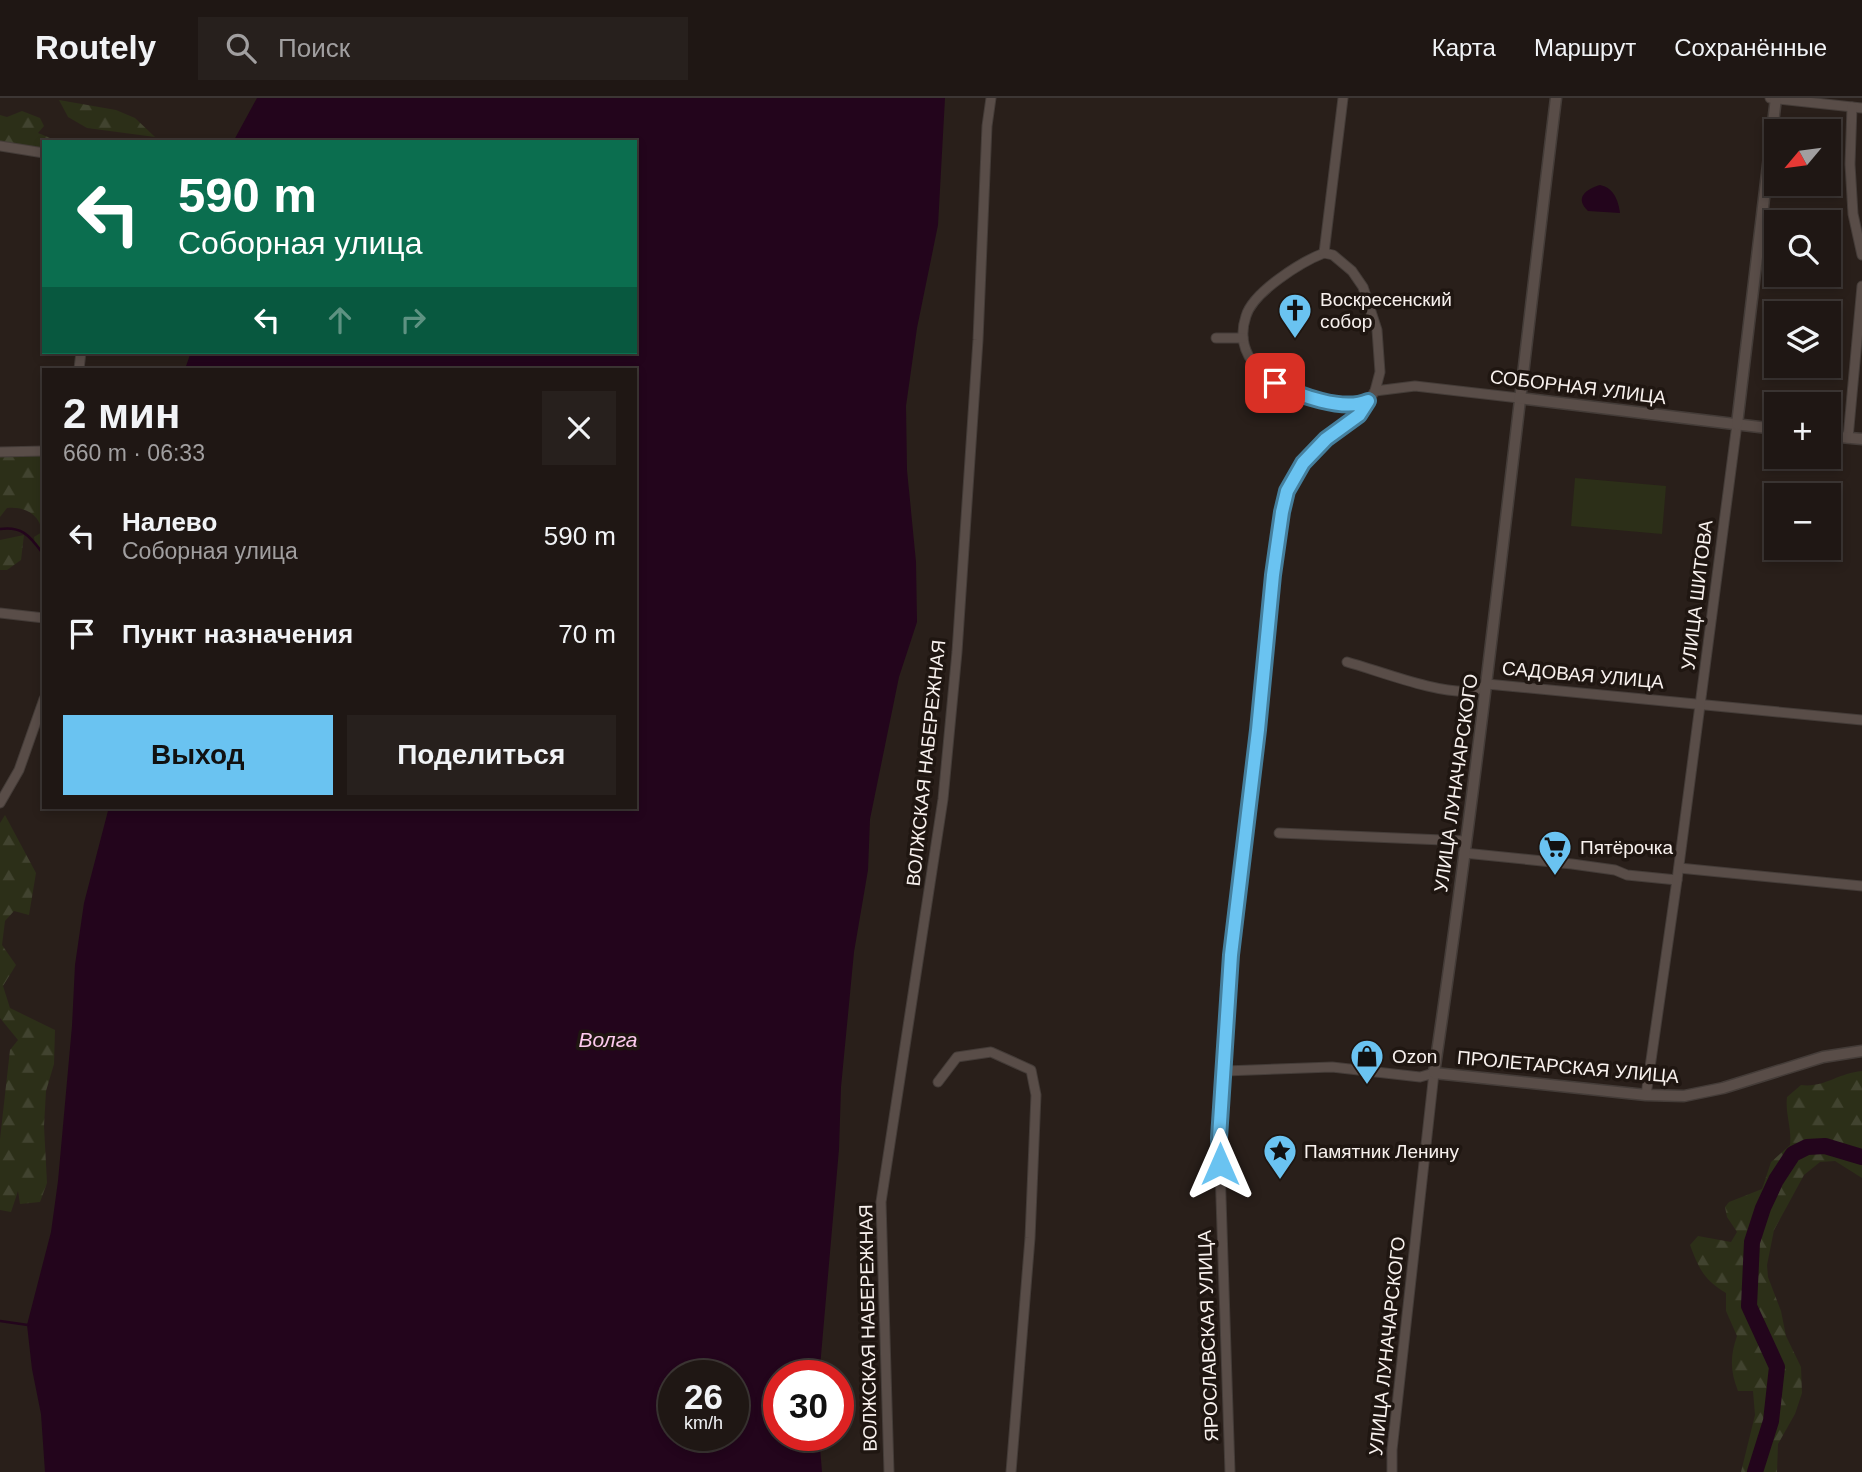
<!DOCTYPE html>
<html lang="ru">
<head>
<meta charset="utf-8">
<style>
  body { margin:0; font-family:Helvetica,sans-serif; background:#27201d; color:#f1f3f6; height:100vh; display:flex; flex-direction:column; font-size:26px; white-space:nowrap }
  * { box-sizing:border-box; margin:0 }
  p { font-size:23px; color:#a19fa0 }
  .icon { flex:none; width:38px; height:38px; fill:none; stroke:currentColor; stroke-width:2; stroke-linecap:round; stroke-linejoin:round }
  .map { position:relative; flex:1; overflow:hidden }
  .drawer { position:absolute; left:42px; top:270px; width:595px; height:441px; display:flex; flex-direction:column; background:#1f1714; border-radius:0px; box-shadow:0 4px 10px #0003,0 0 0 2px #3c3634 }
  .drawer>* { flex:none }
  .guide { position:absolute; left:42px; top:42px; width:595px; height:214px; border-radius:0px; box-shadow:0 4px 10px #0003,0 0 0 2px #3c3634; background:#0b6e4f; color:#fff; overflow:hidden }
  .needle { width:46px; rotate:241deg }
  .tools { position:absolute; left:1764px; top:21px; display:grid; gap:14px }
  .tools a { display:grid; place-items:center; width:77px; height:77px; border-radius:0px; background:#1f1714; box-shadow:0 4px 10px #0003,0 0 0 2px #3c3634; font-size:35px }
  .speed { position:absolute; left:658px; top:1262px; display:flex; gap:14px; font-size:35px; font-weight:700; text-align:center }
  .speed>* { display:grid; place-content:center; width:91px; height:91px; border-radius:50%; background:#1f1714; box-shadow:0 4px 10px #0003,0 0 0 2px #3c3634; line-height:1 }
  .speed small { font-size:18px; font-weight:400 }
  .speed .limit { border:10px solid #d22; background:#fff; color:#111 }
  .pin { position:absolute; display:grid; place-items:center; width:60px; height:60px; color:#fff; margin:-30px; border-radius:14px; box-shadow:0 4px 10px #0006 }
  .me { position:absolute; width:77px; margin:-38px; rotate:0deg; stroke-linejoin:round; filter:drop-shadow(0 0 5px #0008) }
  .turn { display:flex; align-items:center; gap:24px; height:147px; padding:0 21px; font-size:32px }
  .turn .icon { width:91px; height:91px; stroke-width:2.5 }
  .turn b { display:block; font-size:49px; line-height:60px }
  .lanes { display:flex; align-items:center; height:66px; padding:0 21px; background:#0003; justify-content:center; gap:35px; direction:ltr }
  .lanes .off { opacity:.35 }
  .round { display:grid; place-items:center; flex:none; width:74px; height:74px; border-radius:0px; background:#27201d }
  .overview { display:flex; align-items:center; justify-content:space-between; height:119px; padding:0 21px }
  h1 { font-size:42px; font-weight:700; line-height:52px }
  .button { display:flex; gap:14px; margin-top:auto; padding:14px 21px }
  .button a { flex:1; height:80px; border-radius:0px; background:#6ac3f1; color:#111; font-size:28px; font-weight:700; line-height:80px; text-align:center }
  .button a+a { background:#27201d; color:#f1f3f6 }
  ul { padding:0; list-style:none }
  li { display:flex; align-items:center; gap:21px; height:98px; padding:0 21px }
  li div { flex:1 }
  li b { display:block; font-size:26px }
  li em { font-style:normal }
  header { display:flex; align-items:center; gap:42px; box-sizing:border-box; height:98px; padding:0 35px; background:#1f1714; border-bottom:2px solid #3c3634 }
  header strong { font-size:33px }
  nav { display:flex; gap:38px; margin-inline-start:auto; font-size:24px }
  .search { width:490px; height:63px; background:#27201d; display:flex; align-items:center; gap:18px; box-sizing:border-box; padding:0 24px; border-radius:0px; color:#a19fa0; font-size:26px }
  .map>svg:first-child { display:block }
  .green { fill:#2c2f18 }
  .forest { fill:url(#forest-firs) }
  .water { fill:#23051c; fill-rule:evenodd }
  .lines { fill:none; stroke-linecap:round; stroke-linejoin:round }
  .stream { stroke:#23051c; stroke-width:2.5 }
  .river { stroke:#23051c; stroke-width:16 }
  .minor-casing { stroke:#443c38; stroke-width:11 }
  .tertiary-casing { stroke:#443c38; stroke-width:13 }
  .minor { stroke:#594d48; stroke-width:9 }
  .tertiary { stroke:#594d48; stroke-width:10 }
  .route-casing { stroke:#457f9d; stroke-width:18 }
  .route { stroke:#6ac3f1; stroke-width:12 }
  .labels { text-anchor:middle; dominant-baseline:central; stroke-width:7; stroke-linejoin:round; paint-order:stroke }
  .poi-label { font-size:19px; fill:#f8f1ee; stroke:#1f1611; text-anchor:start }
  .street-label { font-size:19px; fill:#f8f1ee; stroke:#1f1611 }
  .water-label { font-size:21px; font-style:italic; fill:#fdcaee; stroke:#1f1611 }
</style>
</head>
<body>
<header>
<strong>Routely</strong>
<div class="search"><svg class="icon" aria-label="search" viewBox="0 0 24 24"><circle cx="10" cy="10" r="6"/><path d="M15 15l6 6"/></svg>Поиск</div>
<nav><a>Карта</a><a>Маршрут</a><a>Сохранённые</a></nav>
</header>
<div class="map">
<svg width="1862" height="1374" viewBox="0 0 1862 1374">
  <defs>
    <pattern id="forest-firs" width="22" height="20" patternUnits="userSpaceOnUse" patternTransform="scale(1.75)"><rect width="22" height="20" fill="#2c2f18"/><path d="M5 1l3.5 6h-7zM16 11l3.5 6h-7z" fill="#41432f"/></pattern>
  </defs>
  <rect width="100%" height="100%" fill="#291f1a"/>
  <path class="green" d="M1575 380 1666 388 1662 436 1571 428Z"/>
  <g class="forest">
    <path d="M59 2 116 12 135 20 155 39 87 30 68 19Z"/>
    <path d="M22 13 40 20 44 28 38 35 60 44H44V51L0 45V17L7 19Z"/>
    <path d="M44 356V453L35 447 34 439 42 434C40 416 24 408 7 410L0 419V357Z"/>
    <path d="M24 437 21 462 7 472H0V442Z"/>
    <path d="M5 717 36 775 29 817 14 813 5 823 2 847 16 867 3 888 10 910 55 932 54 966 46 993 44 1028 47 1085 40 1104 20 1106 18 1093 11 1114 0 1112V1041L10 952 18 942 0 920V725Z"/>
    <path d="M1862 973V1080L1835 1063 1820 1064 1804 1077 1774 1132 1767 1167 1768 1179 1781 1213 1786 1238 1801 1269 1802 1295 1795 1316 1778 1346 1777 1374H1741L1755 1317 1753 1293H1738C1730 1273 1730 1258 1737 1238L1726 1213V1195C1704 1182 1699 1171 1690 1147L1698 1138 1731 1144 1737 1134 1727 1119 1725 1109 1729 1104 1762 1091 1771 1064 1790 1047C1792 1030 1785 1016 1787 999L1801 987C1824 990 1838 975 1862 973Z"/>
  </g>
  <g class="water">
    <path d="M257 0H945L938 127 917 230 906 308 907 372 916 464 917 524 899 579 870 721 868 772 854 854 841 989 839 1051 820 1269 818 1277 779 1278V1337H819L822 1374H45L41 1316 32 1271 27 1227 51 1134 58 1083 72 928 75 867 84 805 109 709H635V271H185L191 254H635V44H233ZM674 1278H733V1337H674Z"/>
    <path d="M1600 87C1614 90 1618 102 1620 115L1588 113C1574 100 1586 91 1600 87Z"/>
  </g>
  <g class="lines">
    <g class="stream">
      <path d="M0 431C21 428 29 437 41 453L44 452"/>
      <path d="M0 1223 28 1227"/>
    </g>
    <path class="river" d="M1755 1374 1771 1323 1777 1269 1749 1208 1752 1144 1763 1110 1776 1082 1793 1056 1807 1049 1825 1048 1862 1059"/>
    <defs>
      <g id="minor">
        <path d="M1770 0 1862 10"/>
        <path d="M1852 9 1850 66 1853 116 1862 157"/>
        <path d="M0 48 44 55"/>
        <path d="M1324 155C1301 164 1253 194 1246 218 1229 268 1286 296 1326 303 1341 305 1354 309 1368 303"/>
        <path d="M1216 240H1243"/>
        <path d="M79 271 81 254"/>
        <path d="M1375 293 1415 288 1519 300"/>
        <path d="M1848 340 1862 188"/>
        <path d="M0 354 44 353"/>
        <path d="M0 515 44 520"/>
        <path d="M1347 564C1380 573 1439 597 1473 593 1478 592 1482 589 1487 586L1862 622"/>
        <path d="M0 705 19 672 44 601"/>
        <path d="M1279 735 1466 743"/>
        <path d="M1464 755 1572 766 1615 772 1627 777 1677 782"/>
        <path d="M1679 770 1862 788"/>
        <path d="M1225 973 1332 969 1420 979 1434 975 1392 1352V1374"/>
        <path d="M938 984 957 959 991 954 1031 972 1036 997 1030 1140 1011 1374"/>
        <path d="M1646 997 1677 782 1737 326"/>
        <path d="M889 1374 881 1104 943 701 957 554 978 242 987 28 991 0"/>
        <path d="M1230 1374 1219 1039 1231 857 1258 632 1277 439 1287 393 1294 379 1313 353 1359 317 1375 293 1380 274 1377 232 1363 189 1352 173 1333 157 1324 155 1343 0"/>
      </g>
      <g id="tertiary">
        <path d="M1556 0C1516 325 1482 651 1434 975L1646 997 1684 998 1723 990 1823 959 1862 953"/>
        <path d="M1519 300 1776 331"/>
        <path d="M1737 326 1776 0"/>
        <path d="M1829 338 1862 341"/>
      </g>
    </defs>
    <use href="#minor" class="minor-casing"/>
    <use href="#tertiary" class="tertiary-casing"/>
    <use href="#minor" class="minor"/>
    <use href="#tertiary" class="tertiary"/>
  </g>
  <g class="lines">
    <defs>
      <path id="route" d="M1220 1066 1219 1040 1231 857 1258 632 1273 477 1282 414 1287 393 1303 365 1326 341 1359 317 1368 303C1343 314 1298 297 1275 285"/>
    </defs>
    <use href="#route" class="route-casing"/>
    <use href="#route" class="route"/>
  </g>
  <defs>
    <symbol id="church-pin" viewBox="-11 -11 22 30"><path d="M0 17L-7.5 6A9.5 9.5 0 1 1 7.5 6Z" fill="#6ac3f1" stroke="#1f1611"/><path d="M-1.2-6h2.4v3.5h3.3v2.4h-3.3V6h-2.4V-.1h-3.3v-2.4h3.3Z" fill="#111"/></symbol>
    <symbol id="supermarket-pin" viewBox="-11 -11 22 30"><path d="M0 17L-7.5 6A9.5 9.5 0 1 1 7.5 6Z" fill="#6ac3f1" stroke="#1f1611"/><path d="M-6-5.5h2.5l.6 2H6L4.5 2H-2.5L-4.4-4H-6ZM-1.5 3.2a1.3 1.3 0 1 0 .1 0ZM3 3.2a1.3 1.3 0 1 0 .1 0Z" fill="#111"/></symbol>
    <symbol id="shop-pin" viewBox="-11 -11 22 30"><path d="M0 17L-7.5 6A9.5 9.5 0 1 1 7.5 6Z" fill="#6ac3f1" stroke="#1f1611"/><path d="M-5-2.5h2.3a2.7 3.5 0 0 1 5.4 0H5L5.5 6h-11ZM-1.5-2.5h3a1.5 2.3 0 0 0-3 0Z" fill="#111"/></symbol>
    <symbol id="sight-pin" viewBox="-11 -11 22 30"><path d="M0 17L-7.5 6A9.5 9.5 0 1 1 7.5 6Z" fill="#6ac3f1" stroke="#1f1611"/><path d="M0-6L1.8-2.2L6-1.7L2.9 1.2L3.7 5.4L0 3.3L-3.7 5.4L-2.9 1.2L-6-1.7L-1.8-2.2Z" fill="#111"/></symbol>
  </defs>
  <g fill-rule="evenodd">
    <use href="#church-pin" x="1276" y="193" width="38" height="52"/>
    <use href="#supermarket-pin" x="1536" y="730" width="38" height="52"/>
    <use href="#shop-pin" x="1348" y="939" width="38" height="52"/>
    <use href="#sight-pin" x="1261" y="1034" width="38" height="52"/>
  </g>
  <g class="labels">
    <g class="poi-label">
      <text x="1320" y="201">Воскресенский<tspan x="1320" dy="22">собор</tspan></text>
      <text x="1580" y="749">Пятёрочка</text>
      <text x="1392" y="958">Ozon</text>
      <text x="1304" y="1053">Памятник Ленину</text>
    </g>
    <g class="street-label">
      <text transform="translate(1578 289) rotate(7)">СОБОРНАЯ УЛИЦА</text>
      <text transform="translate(1697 497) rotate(-83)">УЛИЦА ШИТОВА</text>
      <text transform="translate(1583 577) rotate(5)">САДОВАЯ УЛИЦА</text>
      <text transform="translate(926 665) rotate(-84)">ВОЛЖСКАЯ НАБЕРЕЖНАЯ</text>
      <text transform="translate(1456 685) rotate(-82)">УЛИЦА ЛУНАЧАРСКОГО</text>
      <text transform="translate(1568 969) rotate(5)">ПРОЛЕТАРСКАЯ УЛИЦА</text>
      <text transform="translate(868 1230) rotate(-91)">ВОЛЖСКАЯ НАБЕРЕЖНАЯ</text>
      <text transform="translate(1208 1238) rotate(-92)">ЯРОСЛАВСКАЯ УЛИЦА</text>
      <text transform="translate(1387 1248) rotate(-84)">УЛИЦА ЛУНАЧАРСКОГО</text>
    </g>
    <g class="water-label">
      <text x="608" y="941">Волга</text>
    </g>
  </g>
</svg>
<div class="tools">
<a><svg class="needle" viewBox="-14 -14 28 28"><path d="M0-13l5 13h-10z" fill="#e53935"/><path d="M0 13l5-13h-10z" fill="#a19fa0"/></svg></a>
<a><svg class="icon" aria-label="search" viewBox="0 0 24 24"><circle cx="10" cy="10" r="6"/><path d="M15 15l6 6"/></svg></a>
<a><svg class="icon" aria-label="layers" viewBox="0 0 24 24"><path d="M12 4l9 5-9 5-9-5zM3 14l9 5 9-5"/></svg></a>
<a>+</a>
<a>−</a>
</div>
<div class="speed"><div>26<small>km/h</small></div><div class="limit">30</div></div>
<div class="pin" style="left:1275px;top:285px;background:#d93025"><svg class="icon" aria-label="arrive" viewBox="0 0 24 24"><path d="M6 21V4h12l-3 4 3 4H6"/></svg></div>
<svg class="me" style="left:1220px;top:1066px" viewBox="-20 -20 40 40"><path d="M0-17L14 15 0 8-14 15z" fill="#6ac3f1" stroke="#fff" stroke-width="4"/></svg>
<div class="guide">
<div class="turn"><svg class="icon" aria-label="left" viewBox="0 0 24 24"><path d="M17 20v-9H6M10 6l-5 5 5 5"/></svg><div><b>590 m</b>Соборная улица</div></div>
<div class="lanes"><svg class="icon" aria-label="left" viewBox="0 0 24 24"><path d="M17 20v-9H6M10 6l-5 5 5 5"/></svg><svg class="icon off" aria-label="ahead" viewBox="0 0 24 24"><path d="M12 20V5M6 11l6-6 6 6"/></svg><svg class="icon off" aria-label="right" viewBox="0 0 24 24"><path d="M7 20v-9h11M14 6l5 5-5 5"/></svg></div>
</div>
<section class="drawer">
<div class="overview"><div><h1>2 мин</h1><p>660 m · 06:33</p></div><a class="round"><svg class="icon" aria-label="close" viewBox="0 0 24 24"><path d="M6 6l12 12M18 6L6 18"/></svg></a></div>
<ul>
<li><svg class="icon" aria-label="left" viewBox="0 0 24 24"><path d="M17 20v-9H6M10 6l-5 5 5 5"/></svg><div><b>Налево</b><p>Соборная улица</p></div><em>590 m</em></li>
<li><svg class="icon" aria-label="arrive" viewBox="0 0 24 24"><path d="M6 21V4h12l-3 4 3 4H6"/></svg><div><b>Пункт назначения</b></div><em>70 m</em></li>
</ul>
<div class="button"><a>Выход</a><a>Поделиться</a></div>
</section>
</div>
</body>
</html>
